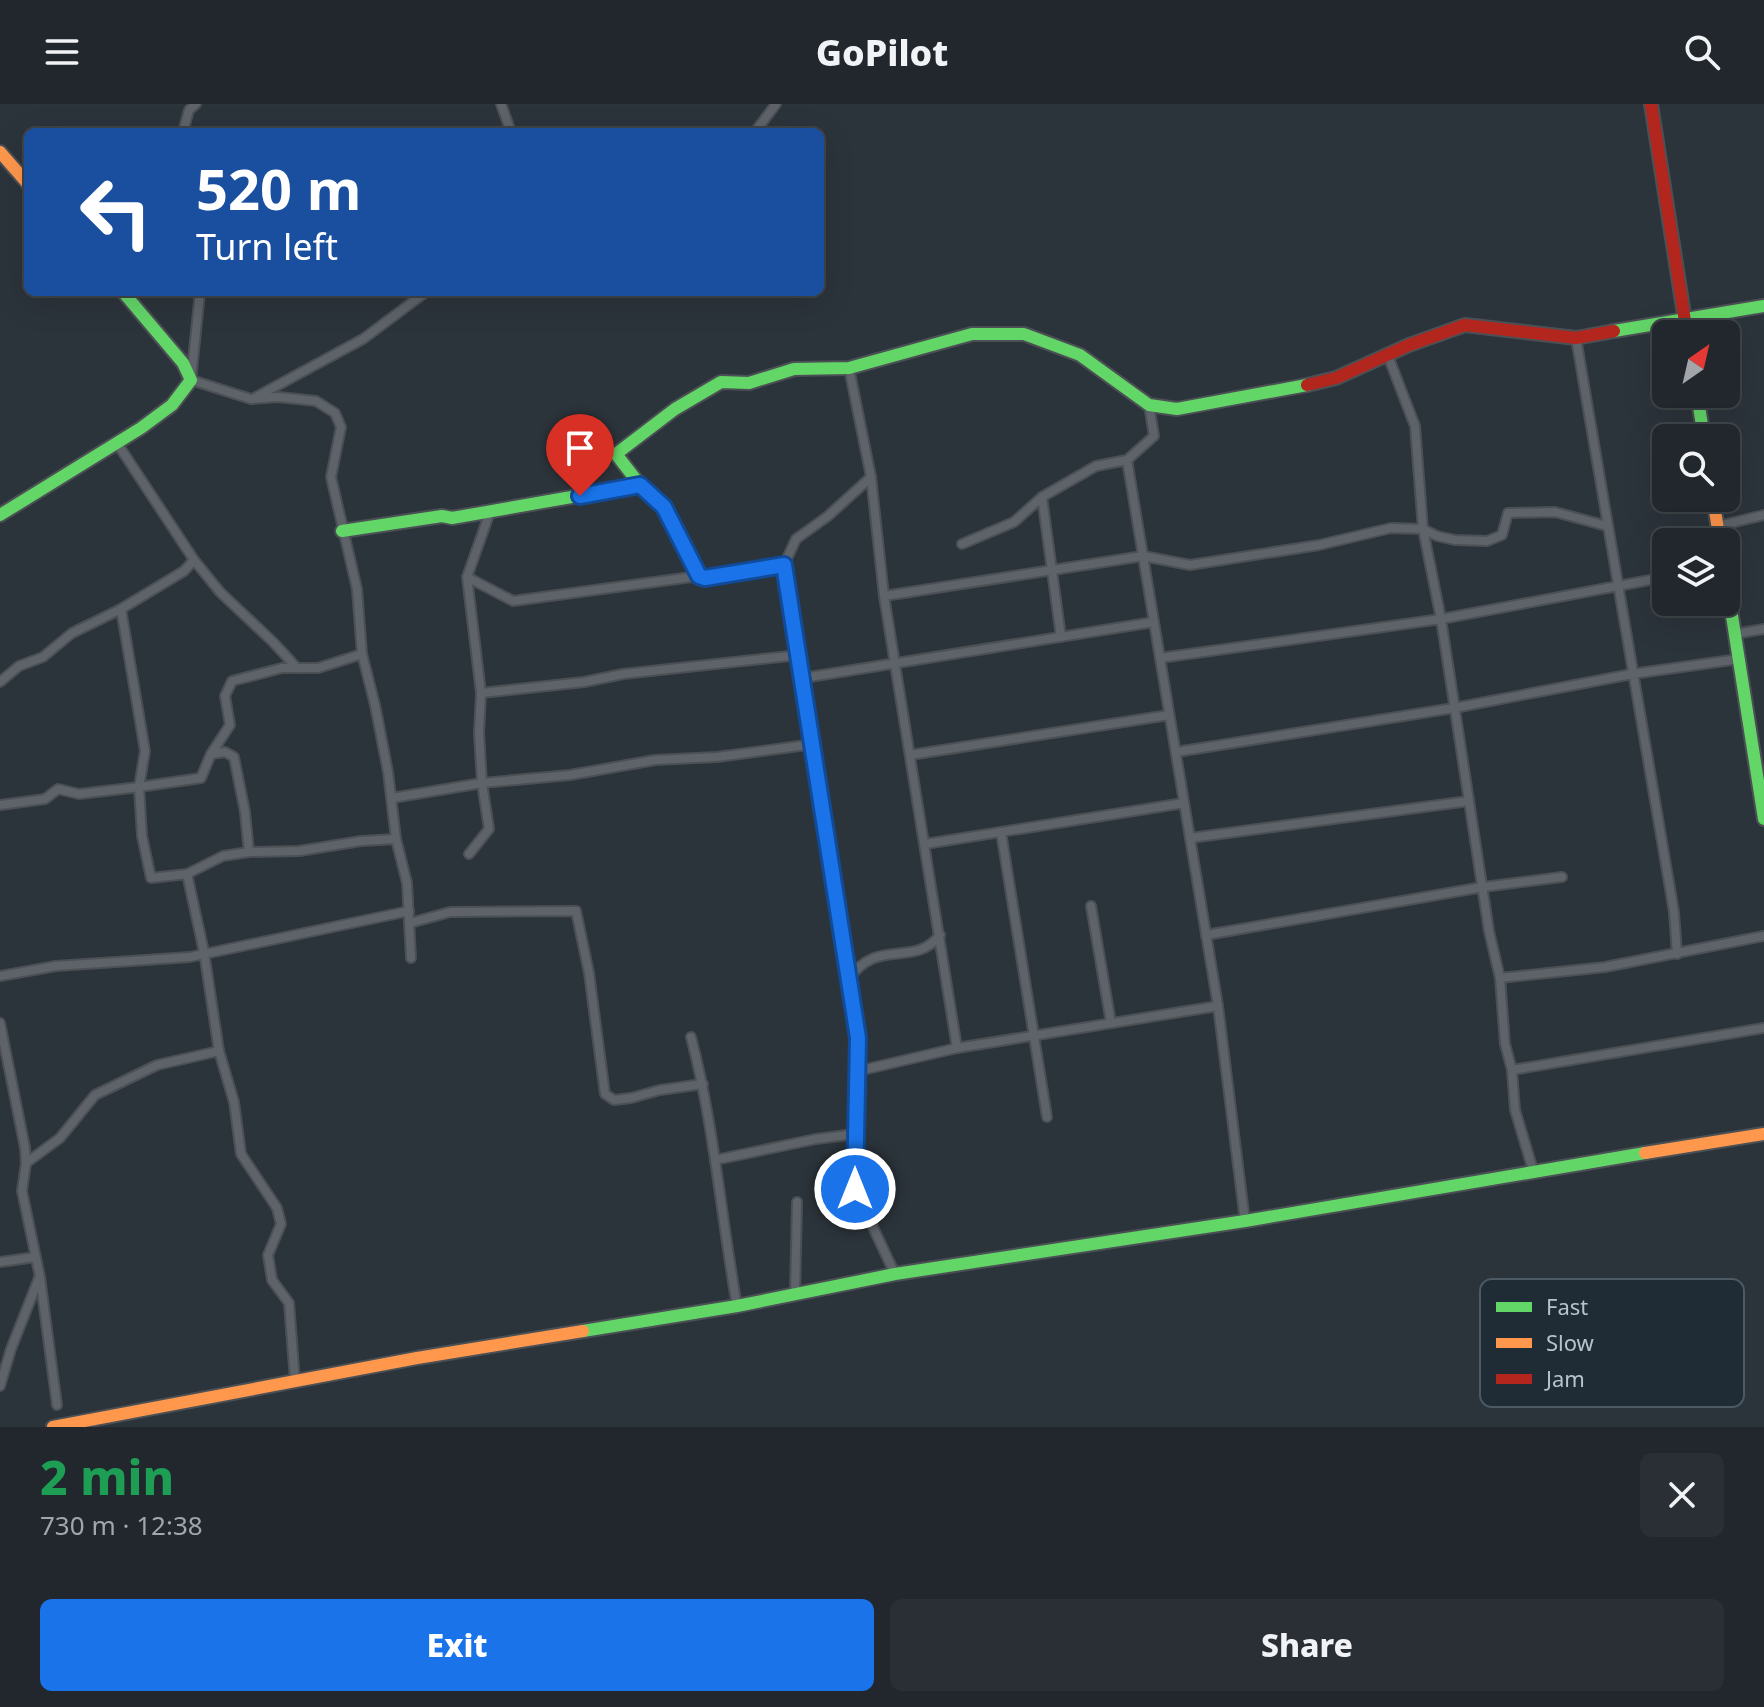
<!DOCTYPE html>
<html lang="en">
<head>
<meta charset="utf-8">
<style>
  body { margin:0; font-family:"Noto Sans",sans-serif; background:#292f34; color:#f1f3f6; height:100vh; display:flex; flex-direction:column; font-size:30px; white-space:nowrap }
  * { box-sizing:border-box; margin:0 }
  p { font-size:26px; color:#a2a5a9 }
  .icon { flex:none; width:44px; height:44px; fill:none; stroke:currentColor; stroke-width:2; stroke-linecap:round; stroke-linejoin:round }
  .map { position:relative; height:1323px; overflow:hidden }
  .sheet { display:flex; flex-direction:column; background:#21272c; flex:1 }
  .sheet>* { flex:none }
  .guide { position:absolute; left:24px; top:24px; width:800px; height:168px; border-radius:12px; box-shadow:0 8px 32px #0002,0 0 0 2px #3e4448; background:#1a4fa0; color:#fff; overflow:hidden }
  .needle { width:52px; rotate:34deg }
  .fabs { position:absolute; left:1652px; top:216px; display:grid; gap:16px }
  .fabs a { display:grid; place-items:center; width:88px; height:88px; border-radius:12px; background:#21272c; box-shadow:0 8px 32px #0002,0 0 0 2px #3e4448; font-size:40px }
  .pin { position:absolute; display:grid; place-items:center; width:68px; height:68px; color:#fff; margin:-82px -34px; border-radius:50% 50% 50% 0; rotate:-45deg; box-shadow:0 0 8px #0007 }
  .pin .icon { rotate:45deg }
  .me { position:absolute; width:88px; margin:-44px; rotate:0deg; stroke-linejoin:round; filter:drop-shadow(0 0 6px #0008) }
  .turn { display:flex; align-items:center; gap:28px; height:168px; padding:0 40px; font-size:36px }
  .turn .icon { width:104px; height:104px; stroke-width:2.5 }
  .turn b { display:block; font-size:56px; line-height:68px }
  .round { display:grid; place-items:center; flex:none; width:84px; height:84px; border-radius:12px; background:#292f34 }
  .summary { display:flex; align-items:center; justify-content:space-between; height:136px; padding:0 40px }
  h1 { font-size:48px; font-weight:800; line-height:60px; color:#1e9e55 }
  .cta { display:flex; gap:16px; margin-top:auto; padding:16px 40px }
  .cta a { flex:1; height:92px; border-radius:12px; background:#1a73e8; color:#fff; font-size:32px; font-weight:800; line-height:92px; text-align:center }
  .cta a+a { background:#292f34; color:#f1f3f6 }
  header { display:flex; justify-content:space-between; align-items:center; height:104px; padding:0 40px; background:#21272c; font-size:36px; font-weight:800 }
  .map>svg:first-child { display:block }
  .lines { fill:none; stroke-linecap:round; stroke-linejoin:round }
  .street-casing { stroke:#4b5055; stroke-width:12 }
  .fast-casing { stroke:#4b5055; stroke-width:16 }
  .slow-casing { stroke:#4b5055; stroke-width:16 }
  .jam-casing { stroke:#4b5055; stroke-width:16 }
  .street { stroke:#5d6369; stroke-width:8 }
  .fast { stroke:#63d668; stroke-width:12 }
  .slow { stroke:#ff974d; stroke-width:12 }
  .jam { stroke:#b3261e; stroke-width:12 }
  .route-casing { stroke:#114b97; stroke-width:20 }
  .route { stroke:#1a73e8; stroke-width:14 }
  .key { fill:#1f2c36; stroke:#4d5963; stroke-width:2 }
  .key-label { font-size:22px; fill:#b8c2cb }
</style>
</head>
<body>
<header><svg class="icon" aria-label="menu" viewBox="0 0 24 24"><path d="M4 6h16M4 12h16M4 18h16"/></svg>GoPilot<svg class="icon" aria-label="search" viewBox="0 0 24 24"><circle cx="10" cy="10" r="6"/><path d="M15 15l6 6"/></svg></header>
<div class="map">
<svg width="1764" height="1323" viewBox="0 0 1764 1323">
  <rect width="100%" height="100%" fill="#2c343b"/>
  <g class="lines">
    <defs>
      <g id="street">
        <path d="M501 0 511 28"/>
        <path d="M183 28 189 6 196 0"/>
        <path d="M755 28 776 0"/>
        <path d="M200 188 191 276 251 295 278 293 316 297 335 309 341 323 331 373 357 485 362 550 375 601 388 668 396 735 407 779 411 854"/>
        <path d="M1576 234 1674 808 1677 850"/>
        <path d="M1388 252 1415 322 1423 425 1441 515 1489 827 1500 874 1505 940 1512 966 1515 1006 1533 1066"/>
        <path d="M849 264 871 373 884 492 957 944"/>
        <path d="M256 293 363 235 426 188"/>
        <path d="M117 339 194 456 220 488 274 539 297 564"/>
        <path d="M1127 356 1218 902 1245 1117"/>
        <path d="M871 373 828 412 796 435 784 461 858 934 855 1085 895 1170"/>
        <path d="M640 381 664 403 699 472"/>
        <path d="M1042 393 1061 533"/>
        <path d="M1718 422 1764 411"/>
        <path d="M962 440 1014 418 1042 393 1096 362 1127 356 1154 332 1149 301"/>
        <path d="M467 473 513 497 699 472 705 474 784 461"/>
        <path d="M884 492 1143 452 1190 461 1319 441 1391 424 1423 425 1437 432 1455 436 1487 437 1502 431 1508 409 1555 408 1607 422"/>
        <path d="M121 505 145 647 139 683 201 674 211 650"/>
        <path d="M1735 530 1764 525"/>
        <path d="M1160 554 1441 515 1666 473"/>
        <path d="M803 574 1154 518"/>
        <path d="M0 578 19 562 43 553 72 529 121 505 184 467 194 456"/>
        <path d="M481 589 584 578 623 570 799 551"/>
        <path d="M1176 648 1454 604 1632 570 1739 555"/>
        <path d="M910 651 1169 611"/>
        <path d="M392 694 482 679 570 671 655 656 717 653 814 640"/>
        <path d="M0 701 45 695 58 685 79 690 139 683 142 732 151 774 187 770 204 848 219 947 234 998 241 1050 277 1104 281 1120 268 1151 272 1176 289 1199 295 1277"/>
        <path d="M1001 728 1047 1013"/>
        <path d="M1190 734 1469 697"/>
        <path d="M925 740 1184 699"/>
        <path d="M249 748 245 708 234 653 225 648 211 650 230 621 225 592 232 577 282 564H318L362 550"/>
        <path d="M469 750 489 725 482 679 479 629 481 589 467 473 490 408"/>
        <path d="M187 770 223 752 249 748 299 747 361 737 396 735"/>
        <path d="M1091 802 1111 919"/>
        <path d="M410 819 450 808 576 807 589 869 605 990 614 996 631 994 660 986 703 980"/>
        <path d="M1206 831 1483 783 1562 773"/>
        <path d="M0 872 56 862 190 853 409 807"/>
        <path d="M1500 874 1605 863 1764 832"/>
        <path d="M848 876C878 832 913 865 940 831"/>
        <path d="M0 919 25 1044 26 1059 22 1087 40 1173 57 1301"/>
        <path d="M691 933C714 1021 721 1112 737 1202"/>
        <path d="M1512 966 1764 924"/>
        <path d="M858 967 957 944 1218 902"/>
        <path d="M715 1056 816 1035 855 1030"/>
        <path d="M26 1059 60 1034 95 991 157 961 219 947"/>
        <path d="M0 1158 36 1153"/>
        <path d="M795 1191 797 1098"/>
        <path d="M0 1282 11 1245 39 1174"/>
      </g>
      <g id="fast">
        <path d="M1614 227 1764 202"/>
        <path d="M1697 290 1704 334"/>
        <path d="M0 411 141 324 172 301 191 276 183 259 123 188"/>
        <path d="M342 427 442 412 452 414 640 381 616 350 675 305 721 278 749 279 794 265 849 264 972 230H1024L1080 251 1149 301 1177 305 1307 281"/>
        <path d="M1726 474 1764 715"/>
        <path d="M583 1227 737 1202 895 1170 1245 1117 1645 1049"/>
      </g>
      <g id="slow">
        <path d="M0 48 28 80"/>
        <path d="M1713 394 1720 438"/>
        <path d="M1645 1049 1764 1030"/>
        <path d="M53 1323 417 1254 583 1227"/>
      </g>
      <g id="jam">
        <path d="M1651 0 1687 230"/>
        <path d="M1307 281 1336 274 1409 241 1465 221 1576 234 1614 227"/>
      </g>
    </defs>
    <use href="#street" class="street-casing"/>
    <use href="#fast" class="fast-casing"/>
    <use href="#slow" class="slow-casing"/>
    <use href="#jam" class="jam-casing"/>
    <use href="#street" class="street"/>
    <use href="#fast" class="fast"/>
    <use href="#slow" class="slow"/>
    <use href="#jam" class="jam"/>
  </g>
  <g class="lines">
    <defs>
      <path id="route" d="M580 392 640 381 664 403 699 472 705 474 784 461 858 934 855 1085"/>
    </defs>
    <use href="#route" class="route-casing"/>
    <use href="#route" class="route"/>
  </g>
  <rect x="1480" y="1175" width="264" height="128" rx="12" class="key"/>
  <rect x="1496" y="1198" width="36" height="10" fill="#63d668"/>
  <rect x="1496" y="1234" width="36" height="10" fill="#ff974d"/>
  <rect x="1496" y="1270" width="36" height="10" fill="#b3261e"/>
  <g class="key-label">
    <text x="1546" y="1211">Fast</text>
    <text x="1546" y="1247">Slow</text>
    <text x="1546" y="1283">Jam</text>
  </g>
</svg>
<div class="fabs">
<a><svg class="needle" viewBox="-14 -14 28 28"><path d="M0-13l5 13h-10z" fill="#e53935"/><path d="M0 13l5-13h-10z" fill="#a2a5a9"/></svg></a>
<a><svg class="icon" aria-label="search" viewBox="0 0 24 24"><circle cx="10" cy="10" r="6"/><path d="M15 15l6 6"/></svg></a>
<a><svg class="icon" aria-label="layers" viewBox="0 0 24 24"><path d="M12 4l9 5-9 5-9-5zM3 14l9 5 9-5"/></svg></a>
</div>
<div class="pin" style="left:580px;top:392px;background:#d93025"><svg class="icon" aria-label="arrive" viewBox="0 0 24 24"><path d="M6 21V4h12l-3 4 3 4H6"/></svg></div>
<svg class="me" style="left:855px;top:1085px" viewBox="-20 -20 40 40"><circle r="17" fill="#1a73e8" stroke="#fff" stroke-width="3"/><path d="M0-11L8 9 0 5-8 9z" fill="#fff"/></svg>
<div class="guide">
<div class="turn"><svg class="icon" aria-label="left" viewBox="0 0 24 24"><path d="M17 20v-9H6M10 6l-5 5 5 5"/></svg><div><b>520 m</b>Turn left</div></div>
</div>
</div>
<section class="sheet">
<div class="summary"><div><h1>2 min</h1><p>730 m · 12:38</p></div><a class="round"><svg class="icon" aria-label="close" viewBox="0 0 24 24"><path d="M6 6l12 12M18 6L6 18"/></svg></a></div>
<div class="cta"><a>Exit</a><a>Share</a></div>
</section>
</body>
</html>
